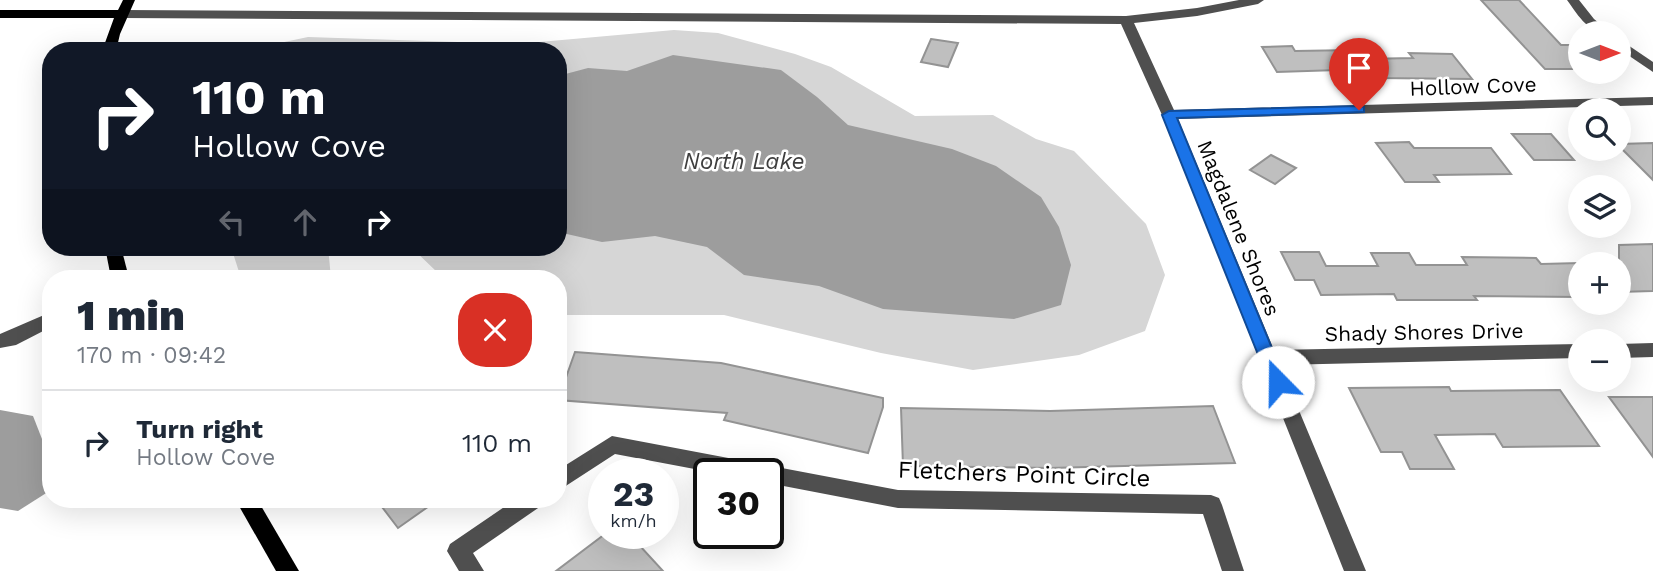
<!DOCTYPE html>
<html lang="en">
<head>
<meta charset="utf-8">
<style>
  body { margin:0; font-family:"Work Sans",sans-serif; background:#f6f6f7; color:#1f2937; height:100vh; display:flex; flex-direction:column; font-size:26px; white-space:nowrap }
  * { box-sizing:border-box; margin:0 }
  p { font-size:23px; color:#747a83 }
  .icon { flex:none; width:38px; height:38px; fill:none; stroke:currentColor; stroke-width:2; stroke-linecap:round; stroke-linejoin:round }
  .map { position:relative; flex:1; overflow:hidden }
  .side { position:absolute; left:42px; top:270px; width:525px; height:238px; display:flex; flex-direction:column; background:#fff; border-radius:28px; box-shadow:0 7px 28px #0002 }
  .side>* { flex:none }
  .top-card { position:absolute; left:42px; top:42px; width:525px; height:214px; border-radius:28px; box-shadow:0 7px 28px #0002; background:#111827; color:#fff; overflow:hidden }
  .needle { width:46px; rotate:90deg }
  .controls { position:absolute; left:1568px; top:21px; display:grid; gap:14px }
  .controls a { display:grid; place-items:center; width:63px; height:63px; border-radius:50%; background:#fff; box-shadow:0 7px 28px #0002; font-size:35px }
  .speed { position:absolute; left:588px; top:458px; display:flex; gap:14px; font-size:35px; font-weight:700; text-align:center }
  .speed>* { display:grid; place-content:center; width:91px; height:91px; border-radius:50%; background:#fff; box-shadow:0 7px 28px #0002; line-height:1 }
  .speed small { font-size:18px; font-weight:400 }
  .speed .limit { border:4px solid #111; border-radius:10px; background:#fff; color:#111 }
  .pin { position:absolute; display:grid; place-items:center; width:60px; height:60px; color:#fff; margin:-72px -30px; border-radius:50% 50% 50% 0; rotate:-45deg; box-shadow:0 0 7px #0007 }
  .pin .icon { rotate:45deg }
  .me { position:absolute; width:77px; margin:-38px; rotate:338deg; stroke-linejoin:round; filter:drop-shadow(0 0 5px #0008) }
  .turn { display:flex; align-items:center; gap:24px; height:147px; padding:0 35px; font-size:32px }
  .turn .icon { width:91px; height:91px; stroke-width:2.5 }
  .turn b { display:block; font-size:49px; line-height:60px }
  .lanes { display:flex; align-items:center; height:66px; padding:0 35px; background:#0003; justify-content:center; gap:35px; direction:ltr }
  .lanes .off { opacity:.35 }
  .round { display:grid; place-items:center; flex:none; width:74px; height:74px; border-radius:28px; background:#f6f6f7 }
  .head { display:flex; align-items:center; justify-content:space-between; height:119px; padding:0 35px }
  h1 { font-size:42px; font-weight:800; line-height:52px }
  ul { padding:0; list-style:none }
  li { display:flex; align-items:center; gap:21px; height:105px; padding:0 35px; border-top:2px solid #e0e1e3 }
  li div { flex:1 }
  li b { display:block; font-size:26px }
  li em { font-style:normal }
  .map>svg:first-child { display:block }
  .green { fill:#d6d6d6 }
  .water { fill:#9d9d9d }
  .building { fill:#bfbfbf; stroke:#939393; stroke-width:2 }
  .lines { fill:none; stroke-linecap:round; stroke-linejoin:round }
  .minor { fill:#4f4f4f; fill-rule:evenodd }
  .major { fill:#000; fill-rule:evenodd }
  .route { fill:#1a73e8; stroke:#114b97; stroke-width:2 }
  .labels { text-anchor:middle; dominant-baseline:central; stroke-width:5; stroke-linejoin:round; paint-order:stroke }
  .street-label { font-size:21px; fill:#000; stroke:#fff }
  .water-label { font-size:23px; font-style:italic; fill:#3e3e3e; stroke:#fff }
  .near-street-label { font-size:24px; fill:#000; stroke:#fff }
</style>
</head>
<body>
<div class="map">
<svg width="1653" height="571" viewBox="0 0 1653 571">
  <rect width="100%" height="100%" fill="#fff"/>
  <g class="green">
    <path d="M674 30 718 33 795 54 831 67 915 116 993 115 1036 139 1074 151 1146 224 1165 275 1145 331 1079 355 973 370 881 353 724 315H558V278H448L438 273 411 247H558V51H261L270 45 308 37 517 44Z"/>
    <path d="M231 247H328L331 278H241Z"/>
  </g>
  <g class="water">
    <path d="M673 55 781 70 817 97 848 125 952 149 996 166 1041 197 1059 227 1071 265 1061 305 1014 319 883 309 819 286 744 275 707 247 655 236 602 242 558 232V76L588 68 627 71Z"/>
    <path d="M0 410 33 416 51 462V490L18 511 0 508Z"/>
  </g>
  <g class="building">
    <path d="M1481 0H1519L1561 45H1580V69H1545Z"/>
    <path d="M931 39 958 43 948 67 921 62Z"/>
    <path d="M1292 46 1295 51 1355 50 1362 59 1413 58 1409 53 1452 54 1472 79 1377 78 1369 69 1277 72 1262 47Z"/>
    <path d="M1512 134H1551L1574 160H1534Z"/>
    <path d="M1409 142 1414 148H1491L1511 174 1434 175 1439 182H1405L1376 143Z"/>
    <path d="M1653 143V180L1619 146V144Z"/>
    <path d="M1271 155 1296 168 1275 184 1250 170Z"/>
    <path d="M1653 244V291L1619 292V245Z"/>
    <path d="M1281 252H1319L1326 266H1378L1371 253H1409L1416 265H1467L1462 257 1536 258 1541 264 1580 263V297L1474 296 1477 300H1397L1394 294 1321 295 1314 280H1295Z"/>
    <path d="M575 352 721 363 883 398V407L868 453 724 420 727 413 558 400Z"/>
    <path d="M1449 387 1451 391 1560 390 1599 446 1503 447 1495 434 1435 435 1454 469H1410L1402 452H1381L1349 388Z"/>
    <path d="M1609 397H1653V457Z"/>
    <path d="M1213 406 1235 463 1050 468 903 466 901 408 1050 411Z"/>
    <path d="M376 499H439L398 528Z"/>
    <path d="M605 534H629L663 571H556Z"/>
  </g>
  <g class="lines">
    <g class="minor">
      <path d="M1239 0H1264L1258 4 1197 16 1134 23 1174 110 1653 97V105L1178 119 1274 350 1580 344V358L1280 365 1366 571H1344L1162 115 1121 24 123 18 117 14 123 10 1126 16 1197 8Z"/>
      <path d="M1567 0H1579L1594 19 1611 33C1588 33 1580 18 1567 0Z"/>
      <path d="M1619 39 1653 62V72L1619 49Z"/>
      <path d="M51 312V327L16 345 0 348V334Z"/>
      <path d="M1653 343V357L1619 358V344Z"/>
      <path d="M612 436 898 490 1211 495 1219 498 1222 505 1244 571H1222L1203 514 898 508 768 483V474H721L615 454 558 491V470Z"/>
      <path d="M516 499H544L541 506 473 553 484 571H459L447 551 450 544Z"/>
    </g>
    <g class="major">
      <path d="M123 0H135L120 34 116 51H102L114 18H0V10H118Z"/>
      <path d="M105 247H121L129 278H111Z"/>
      <path d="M235 499H257L299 571H276Z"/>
    </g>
  </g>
  <path class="route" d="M1359 106 1364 107V112L1177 118 1286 382 1284 387H1271L1269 382 1162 115 1169 111Z"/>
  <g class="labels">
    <g class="street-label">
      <text transform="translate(1473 86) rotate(-2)">Hollow Cove</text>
      <text transform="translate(1239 228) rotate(68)">Magdalene Shores</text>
      <text transform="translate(1424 332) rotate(-1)">Shady Shores Drive</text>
    </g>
    <g class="water-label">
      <text x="744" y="161">North Lake</text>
    </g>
    <g class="near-street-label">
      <text transform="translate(1024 474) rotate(2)">Fletchers Point Circle</text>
    </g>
  </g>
</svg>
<div class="controls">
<a><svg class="needle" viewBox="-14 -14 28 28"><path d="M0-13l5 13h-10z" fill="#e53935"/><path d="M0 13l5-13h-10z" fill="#747a83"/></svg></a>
<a><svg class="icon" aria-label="search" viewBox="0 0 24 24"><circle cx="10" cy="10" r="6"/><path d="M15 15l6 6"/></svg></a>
<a><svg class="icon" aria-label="layers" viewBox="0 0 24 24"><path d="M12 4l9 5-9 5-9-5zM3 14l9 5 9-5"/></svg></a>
<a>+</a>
<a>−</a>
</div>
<div class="speed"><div>23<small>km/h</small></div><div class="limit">30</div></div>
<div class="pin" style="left:1359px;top:110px;background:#d93025"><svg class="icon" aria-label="arrive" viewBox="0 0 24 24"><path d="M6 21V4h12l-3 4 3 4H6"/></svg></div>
<svg class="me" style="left:1278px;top:382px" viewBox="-20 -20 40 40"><circle r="19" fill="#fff"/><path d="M0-13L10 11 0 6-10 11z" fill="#1a73e8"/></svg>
<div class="top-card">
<div class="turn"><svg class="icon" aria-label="right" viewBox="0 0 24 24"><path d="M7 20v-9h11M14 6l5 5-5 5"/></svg><div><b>110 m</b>Hollow Cove</div></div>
<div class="lanes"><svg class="icon off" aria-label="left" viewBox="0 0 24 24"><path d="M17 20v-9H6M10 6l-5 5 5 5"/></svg><svg class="icon off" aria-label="ahead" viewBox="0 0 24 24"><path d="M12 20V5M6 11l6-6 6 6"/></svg><svg class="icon" aria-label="right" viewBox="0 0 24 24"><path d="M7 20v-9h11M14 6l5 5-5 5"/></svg></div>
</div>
<section class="side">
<div class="head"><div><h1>1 min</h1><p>170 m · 09:42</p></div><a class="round" style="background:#d93025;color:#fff"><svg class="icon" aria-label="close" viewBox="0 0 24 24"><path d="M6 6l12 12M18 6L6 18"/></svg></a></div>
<ul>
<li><svg class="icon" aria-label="right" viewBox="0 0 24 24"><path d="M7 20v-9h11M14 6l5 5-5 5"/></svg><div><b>Turn right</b><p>Hollow Cove</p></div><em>110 m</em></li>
</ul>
</section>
</div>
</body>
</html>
